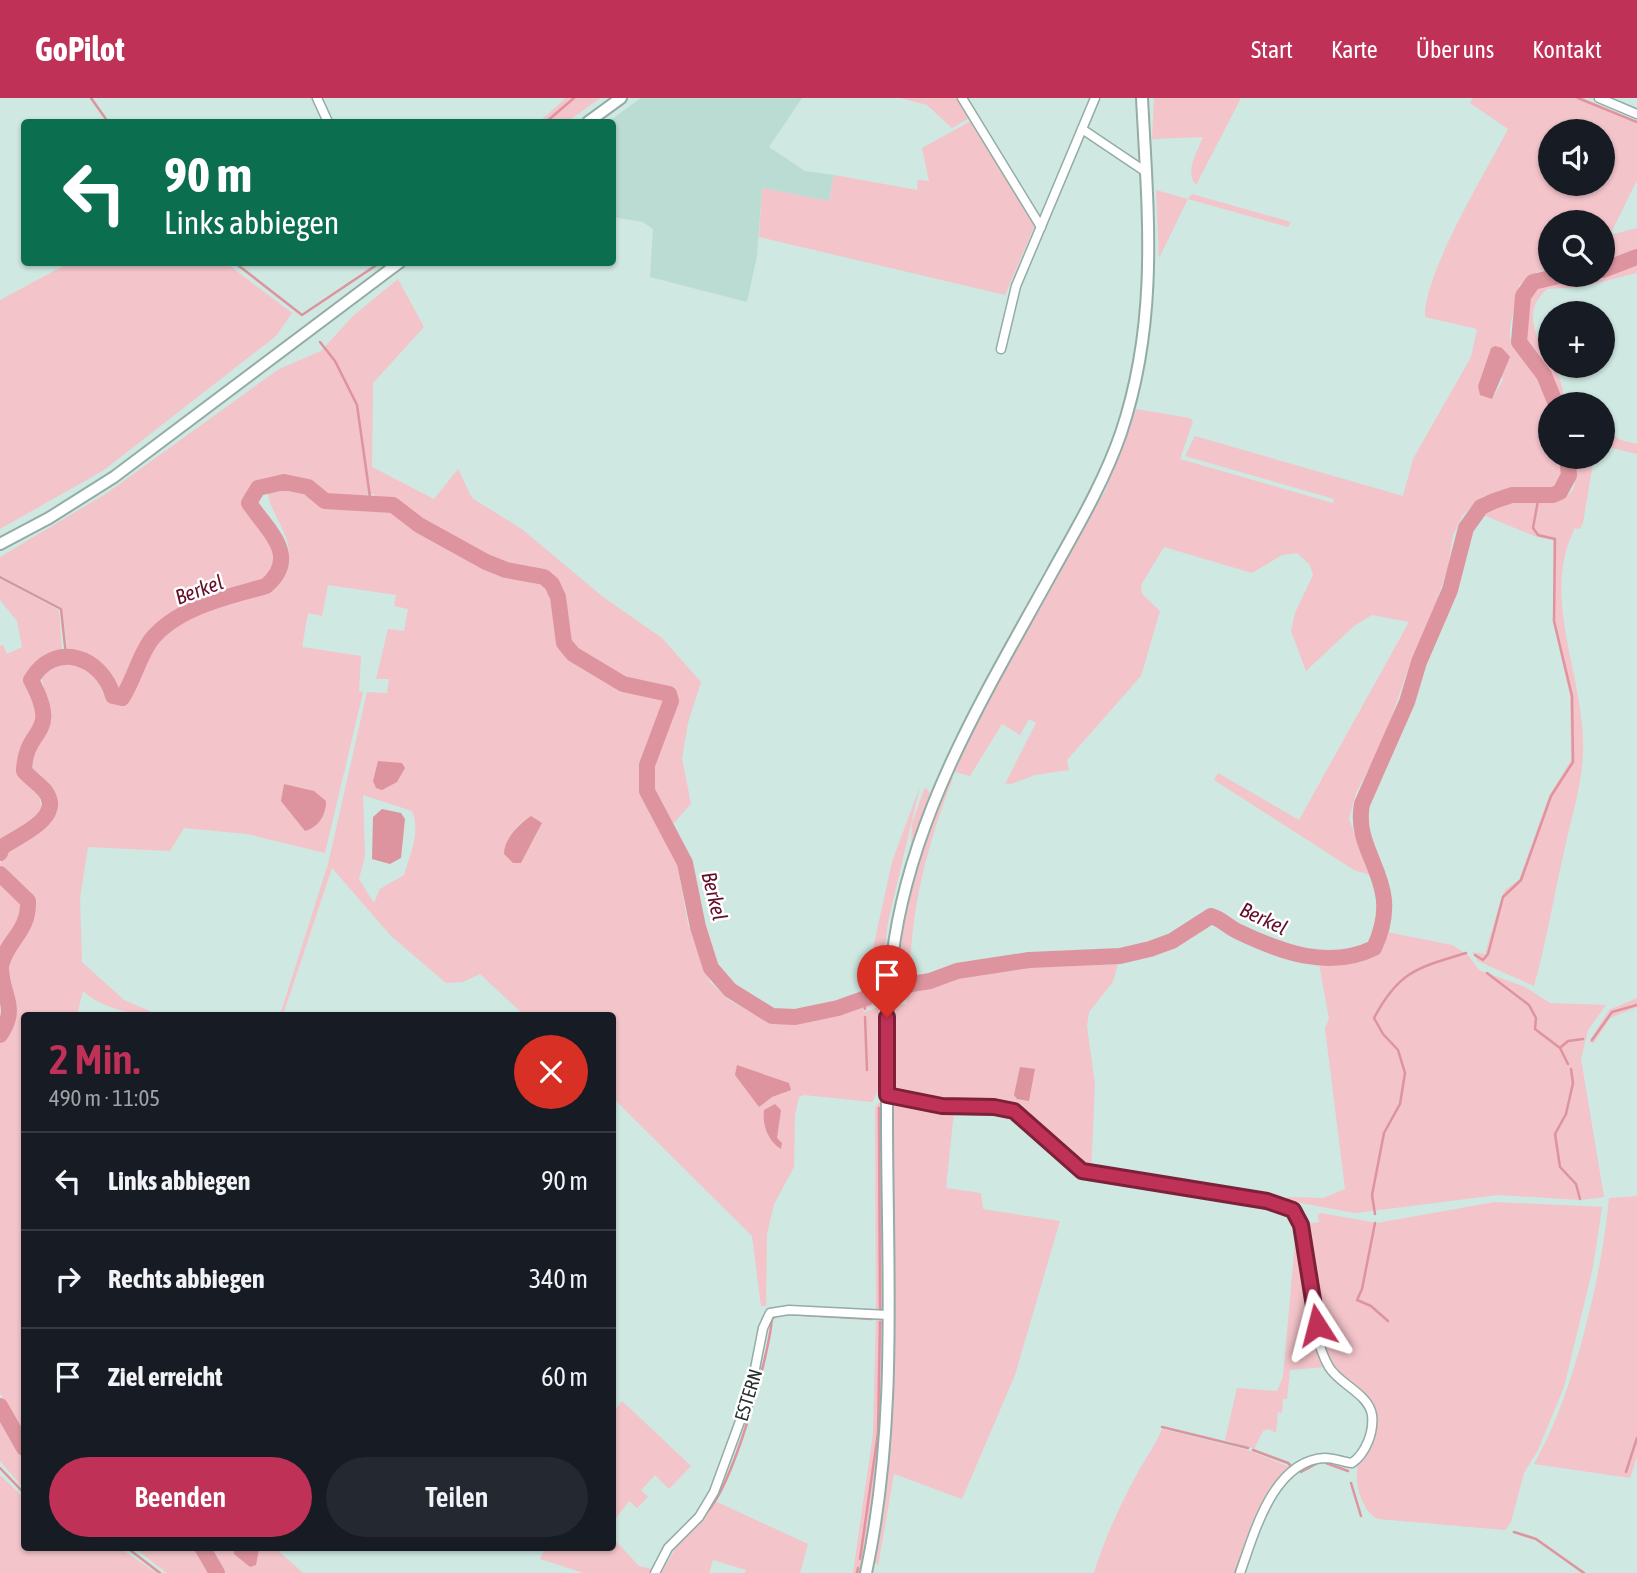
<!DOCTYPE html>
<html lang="de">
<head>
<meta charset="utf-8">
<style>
  body { margin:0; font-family:"Asap Condensed",sans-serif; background:#242831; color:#f1f3f6; height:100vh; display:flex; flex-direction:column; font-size:26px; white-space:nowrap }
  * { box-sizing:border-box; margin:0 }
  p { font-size:23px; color:#9ea1a6 }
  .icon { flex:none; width:38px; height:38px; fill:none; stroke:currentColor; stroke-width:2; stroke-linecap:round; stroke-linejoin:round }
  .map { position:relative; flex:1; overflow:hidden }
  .side { position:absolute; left:21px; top:914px; width:595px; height:539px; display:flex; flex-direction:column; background:#171b24; border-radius:7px; box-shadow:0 2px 5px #0004 }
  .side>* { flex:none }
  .hud { position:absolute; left:21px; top:21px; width:595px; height:147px; border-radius:7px; box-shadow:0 2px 5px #0004; background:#0b6e4f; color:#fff; overflow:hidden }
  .fabs { position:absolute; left:1538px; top:21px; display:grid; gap:14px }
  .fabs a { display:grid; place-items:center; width:77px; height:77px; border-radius:50%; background:#171b24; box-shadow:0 2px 5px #0004; font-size:35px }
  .pin { position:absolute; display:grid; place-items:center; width:60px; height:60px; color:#fff; margin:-72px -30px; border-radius:50% 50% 50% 0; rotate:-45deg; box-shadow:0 0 7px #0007 }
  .pin .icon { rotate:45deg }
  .me { position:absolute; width:77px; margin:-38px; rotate:351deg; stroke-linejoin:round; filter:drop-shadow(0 0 5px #0008) }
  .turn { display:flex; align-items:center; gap:24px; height:147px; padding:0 28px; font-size:32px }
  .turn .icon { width:91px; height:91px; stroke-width:2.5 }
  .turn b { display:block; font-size:49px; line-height:60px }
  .round { display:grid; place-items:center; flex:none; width:74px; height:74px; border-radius:37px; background:#242831 }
  .head { display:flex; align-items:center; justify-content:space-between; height:119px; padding:0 28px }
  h1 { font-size:42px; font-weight:600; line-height:52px; color:#c03158 }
  .action { display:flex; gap:14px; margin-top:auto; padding:14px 28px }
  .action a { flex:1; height:80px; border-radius:42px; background:#c03158; color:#fff; font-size:28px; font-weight:600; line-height:80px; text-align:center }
  .action a+a { background:#242831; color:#f1f3f6 }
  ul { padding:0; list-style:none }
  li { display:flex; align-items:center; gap:21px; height:98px; padding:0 28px; border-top:2px solid #363941 }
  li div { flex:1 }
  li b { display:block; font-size:26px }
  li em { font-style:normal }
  header { display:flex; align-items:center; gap:42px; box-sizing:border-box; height:98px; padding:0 35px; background:#c03158; color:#fff }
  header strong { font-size:33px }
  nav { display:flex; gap:38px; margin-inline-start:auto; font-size:24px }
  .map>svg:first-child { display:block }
  .built { fill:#bbdcd3 }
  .green { fill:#f3c4ca; fill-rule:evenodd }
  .water { fill:#dd949f }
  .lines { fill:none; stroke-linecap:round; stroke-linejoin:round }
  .stream { stroke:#dd949f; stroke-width:2.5 }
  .river { stroke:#dd949f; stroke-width:16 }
  .street-casing { stroke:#93aca6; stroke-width:11 }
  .secondary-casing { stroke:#93aca6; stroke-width:14 }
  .street { stroke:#fff; stroke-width:8 }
  .secondary { stroke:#fff; stroke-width:10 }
  .route-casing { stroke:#7d2039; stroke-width:18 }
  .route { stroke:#c03158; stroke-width:12 }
  .labels { text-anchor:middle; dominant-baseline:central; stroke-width:5; stroke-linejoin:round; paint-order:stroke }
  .street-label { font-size:19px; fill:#28322f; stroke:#fff }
  .water-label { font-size:21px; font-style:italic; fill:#640e28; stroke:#fff }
</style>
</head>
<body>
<header>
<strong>GoPilot</strong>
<nav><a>Start</a><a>Karte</a><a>Über uns</a><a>Kontakt</a></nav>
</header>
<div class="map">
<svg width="1637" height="1475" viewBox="0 0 1637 1475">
  <rect width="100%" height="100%" fill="#cfe8e1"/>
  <path class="built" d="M641 0H802L769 49 805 73 834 77 829 103 762 90 757 158 747 204 650 179 653 131 643 124 613 119 612 24H608Z"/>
  <g class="green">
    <path d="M566 0H600L567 24H539Z"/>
    <path d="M900 0H956L969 20 952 30 927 7Z"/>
    <path d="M1154 0H1241L1196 87C1184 73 1198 53 1203 39L1152 41Z"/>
    <path d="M1473 0H1583L1637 23V82L1610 137 1637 130V151L1603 163V124H1550V171L1537 174 1519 187C1517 200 1508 231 1510 240 1513 256 1527 261 1536 273 1553 297 1550 331 1550 359H1561L1563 379 1553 392 1511 391 1482 399 1463 417 1453 437 1448 469 1435 509 1411 563 1383 643 1356 695 1349 721 1370 777 1354 772 1214 682 1218 675 1299 722 1409 524 1372 517 1354 528 1306 573 1291 533 1295 515 1313 477 1310 467 1297 455 1282 457 1252 475 1164 449 1141 487 1142 496 1160 513 1141 578 1067 662 1069 672 1035 677 1011 686 1003 685 1006 684 1036 625 1029 621 1020 637 1002 626 970 678 955 674 969 638 1106 391 1136 311 1190 320 1193 323 1180 361 1333 405 1334 401 1185 358 1195 338 1403 398 1413 361 1471 259 1477 231 1425 219C1424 174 1486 74 1508 31L1470 5ZM1550 33H1603V86H1550ZM1491 250 1503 282 1492 301 1478 288Z"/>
    <path d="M971 23 1035 127 1005 197 759 139 762 90 829 103 834 77 917 92 918 82 929 83 922 50Z"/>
    <path d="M1156 92 1188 101 1192 96 1291 124 1288 129 1188 101 1159 160Z"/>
    <path d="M226 165 292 215 276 238 104 372 0 431V202L69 165Z"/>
    <path d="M1637 166V175L1581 189 1547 191C1516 218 1544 250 1557 274 1562 284 1563 296 1566 306H1562C1560 296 1556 284 1551 275 1546 266 1535 260 1529 250 1518 230 1526 192 1548 184L1607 178Z"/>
    <path d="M398 181 424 229 373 285 372 369 434 401 458 371 472 400 523 432 603 499 662 540 701 584 688 625 682 660 691 706 670 729C663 717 653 703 650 689 643 662 665 628 674 604L671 594 616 580 576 555 566 539 559 493 547 478 505 469 488 461 420 424 403 409 393 404 376 403 374 396C363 396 346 407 328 399 309 391 308 377 282 381L308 394 322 406 350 412 363 408 391 410 417 429 484 467 503 475 544 483 553 496 560 541 571 560 615 586 666 599 667 603 643 668V693L676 758 688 826 710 884 729 902 774 927 840 914 866 906 880 896 879 906 863 912 864 914 879 909 878 993 872 1004 804 997 799 999 795 1017 794 1069 774 1106 767 1136 766 1208H761L752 1138 613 1000 612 917H524L480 876 463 884 446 885 391 838 332 770 283 917H280L328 766 367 594 387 595 389 581H376L388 531 404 533 408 511 394 508 396 497 328 487 322 518 308 515 302 549 361 558 359 593 363 594 325 755 247 736 184 730 170 753 88 749 80 800 82 864 124 902 159 917C133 917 103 911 83 893L77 917H24V1341L0 1295V946L15 917C14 903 4 888 5 874 6 851 34 833 33 808 31 787 4 784 0 766 8 742 41 743 53 714L51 695 27 669 50 619 41 577C45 569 51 566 60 565 94 557 95 583 108 603L121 607C148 584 138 544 182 521 193 515 210 509 222 506 249 498 276 502 287 468 298 434 258 408 270 382 254 383 247 392 244 408 263 426 285 449 274 477L165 522 146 541 119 593C104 571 97 560 68 553L62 510 0 477V459L107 395 279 271 321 253 353 218ZM363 697 412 713C421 733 410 757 404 777L380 791 374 805 359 781 365 758ZM520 725 539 732 525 757 514 733Z"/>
    <path d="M1603 331 1621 342 1637 346V356L1603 348Z"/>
    <path d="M1572 359H1594L1583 425 1580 431 1575 430C1539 500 1586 580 1583 654 1582 689 1570 724 1563 758 1553 802 1546 845 1534 888L1478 863 1472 854 1485 856 1502 798 1505 792 1519 782 1549 698 1571 662 1570 598 1553 523V442L1537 439 1483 417C1489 412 1495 407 1503 405 1535 396 1589 421 1572 359Z"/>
    <path d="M0 481 59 512 62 552 32 569 28 579 42 614 22 655 19 672 39 696 42 715 28 730 0 744V548L3 547 7 556 22 549 17 523 0 502Z"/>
    <path d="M953 680C928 745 911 807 910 877L896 878 911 780 945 682Z"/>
    <path d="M920 688 888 824 881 882 864 891 892 764Z"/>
    <path d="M925 689 930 695 911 750 912 725Z"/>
    <path d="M0 782C42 817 19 824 0 864Z"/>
    <path d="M1387 834 1452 847 1468 857 1479 872 1525 889 1550 905 1606 907 1588 932 1581 961 1604 1099 1581 1102 1498 1097 1355 1115 1284 1102 1288 1099 1323 1100 1345 1091 1325 930 1329 921 1319 866C1351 863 1374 869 1387 834Z"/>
    <path d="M1119 861 1113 884 1089 914 1087 928 1095 987 1091 1073 1084 1071C1070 1059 1028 1015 1014 1011 988 1004 906 1010 892 990L894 907 906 906 907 902 894 903 895 894 943 886 962 876 1037 865 1074 867Z"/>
    <path d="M1637 900V909L1610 920 1594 945 1589 944 1609 912Z"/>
    <path d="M899 1003 954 1013 946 1090 981 1095 983 1111 1060 1123 1015 1277 962 1401 894 1376 878 1468 873 1461C903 1312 892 1157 891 1006Z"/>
    <path d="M878 1005H883L884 1212 876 1215 875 1010Z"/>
    <path d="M1637 1098V1359L1630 1380 1534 1366C1573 1299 1602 1178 1609 1100Z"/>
    <path d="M1495 1104 1602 1109 1593 1169 1564 1289 1538 1352 1524 1375 1511 1424 1505 1432 1378 1421C1362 1414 1352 1382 1359 1364 1366 1350 1378 1333 1374 1315 1369 1296 1340 1285 1331 1268 1313 1237 1309 1164 1302 1127L1319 1124 1318 1117 1321 1115 1377 1125Z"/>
    <path d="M1295 1144 1301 1145 1314 1229 1326 1269 1290 1272 1287 1301H1283L1282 1315 1278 1314 1276 1335 1269 1331 1263 1333 1254 1351 1225 1342 1237 1290 1277 1293 1283 1279Z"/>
    <path d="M876 1220 884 1222C883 1310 877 1388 861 1475H853L873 1336Z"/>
    <path d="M622 1303 691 1368 669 1391 655 1377 641 1392 648 1399 637 1410 629 1403 613 1424V1315Z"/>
    <path d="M0 1321 24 1357V1391L0 1363Z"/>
    <path d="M1162 1331 1248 1352 1290 1369 1268 1394 1233 1475H1094C1105 1439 1120 1407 1138 1374 1147 1358 1155 1348 1162 1331Z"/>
    <path d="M0 1377 24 1400V1449H118L157 1475H0Z"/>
    <path d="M717 1404 808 1446 800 1475H745L746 1472 713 1462 709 1475H661L677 1448 675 1446Z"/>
    <path d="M613 1440 639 1468 652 1471 651 1475H584L540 1461 544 1453 539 1449H612Z"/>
    <path d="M133 1449H196L206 1460 211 1475H167Z"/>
    <path d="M207 1449H274L303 1475H222Z"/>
  </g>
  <g class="water">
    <path d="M1495 248 1502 250 1510 259 1492 301 1480 297 1478 288 1491 250Z"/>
    <path d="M378 663 402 665 405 670 397 684 382 692 376 690 373 683Z"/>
    <path d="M284 686 314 693 326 703C326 717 319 729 305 733L281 703Z"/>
    <path d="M382 711 401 715 405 721 401 760 390 766 372 761 373 719Z"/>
    <path d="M531 718 542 725 521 765H513L504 756C504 741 519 726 531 718Z"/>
    <path d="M737 967 789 985 791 992 772 999 759 1009 735 977Z"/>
    <path d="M1020 969 1035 971 1029 1003 1017 1001 1014 997Z"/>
    <path d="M775 1006 781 1012 777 1040 782 1045 781 1051C768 1043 762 1027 764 1012Z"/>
    <path d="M234 1449 259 1451 256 1467 250 1469 234 1456Z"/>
  </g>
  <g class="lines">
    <g class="stream">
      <path d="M91 0 108 24"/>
      <path d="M1578 0 1637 24"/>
      <path d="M546 24 574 0"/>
      <path d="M234 164 302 217 381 164"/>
      <path d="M320 244 335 263 357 307 371 406"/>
      <path d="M0 479 61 511 66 557"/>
      <path d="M1475 857 1483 862 1488 856 1503 799 1521 782 1551 698 1573 664 1572 598 1554 523 1555 441 1538 437 1533 430 1539 397"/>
      <path d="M1487 875 1529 907 1536 920 1535 931 1560 950 1568 966"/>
      <path d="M864 901 865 911"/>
      <path d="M865 919 867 972"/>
      <path d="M1592 942 1612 914 1637 907"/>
      <path d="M1561 949 1568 943 1583 941"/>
      <path d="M1571 971 1573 985 1566 1016 1555 1036 1560 1069 1576 1086 1580 1101"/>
      <path d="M879 1010 880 1215"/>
      <path d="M1375 1116 1372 1097 1384 1035 1400 1006 1405 975 1398 952 1383 936 1374 920C1399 873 1417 870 1466 855"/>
      <path d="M1375 1125 1362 1191 1357 1202 1371 1208 1388 1223"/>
      <path d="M787 1216 872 1221"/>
      <path d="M1162 1329 1248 1350"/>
      <path d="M1253 1352 1288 1365 1292 1369 1289 1371"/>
      <path d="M1326 1365 1348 1373"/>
      <path d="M0 1370 24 1395"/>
      <path d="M1301 1374 1316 1366"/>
      <path d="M1626 1374 1637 1340"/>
      <path d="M1351 1385 1361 1418"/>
      <path d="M706 1415C733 1388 768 1262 772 1221L777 1217"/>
      <path d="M1514 1434 1536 1441 1584 1475"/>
      <path d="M126 1449 160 1475"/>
      <path d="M860 1461 878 1335 880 1224"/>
      <path d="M857 1475 858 1470"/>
      <path d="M1235 1475 1245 1449"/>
    </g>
    <g class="river">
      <path d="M1603 172 1637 159"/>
      <path d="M1556 306 1544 277 1519 244 1523 198 1533 184 1563 177"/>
      <path d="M0 755 2 749C18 738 65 720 45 693 39 686 30 680 24 673 25 627 62 640 31 582 54 542 102 558 113 598L122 600C134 582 138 560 151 542 177 509 228 499 266 488 301 458 267 432 249 405L258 390 284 384 308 389 325 403 393 407 419 427 486 464 506 472 544 479 552 486 558 499 564 545 573 556 623 586 669 596 671 603 647 667V693L685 765 698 829 711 870 730 892 772 918 795 919 838 910 866 900 880 891 930 883 957 873 1029 862 1120 858 1150 851 1172 843 1211 818C1222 821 1228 829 1239 834 1281 854 1329 872 1374 850 1406 783 1352 758 1362 706L1407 604 1419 564 1450 492 1466 430 1481 409 1494 403 1512 397H1553L1560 394 1569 377 1567 359"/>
      <path d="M0 776 28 803C29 835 7 841 1 868 0 896 20 908 0 937"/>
      <path d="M0 1308 24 1350"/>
      <path d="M202 1449 217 1475"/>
    </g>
    <defs>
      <g id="street">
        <path d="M317 0 328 24"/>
        <path d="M962 0 1041 129"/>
        <path d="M1599 0 1637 16"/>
        <path d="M1082 31 1146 74"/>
        <path d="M1001 251 1016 188 1095 0"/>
        <path d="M887 997 942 1008 994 1009 1014 1013 1082 1073 1267 1103 1284 1107 1296 1115C1317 1160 1304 1226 1329 1269 1339 1286 1369 1296 1372 1317 1374 1334 1366 1355 1352 1365 1343 1364 1334 1360 1325 1360 1273 1362 1254 1436 1240 1475"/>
        <path d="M655 1475 668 1450 699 1419 714 1394 750 1296 763 1230 770 1215 789 1212 888 1217"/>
      </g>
      <g id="secondary">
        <path d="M588 24 621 0"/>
        <path d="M0 446 49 420 114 379 400 164"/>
        <path d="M866 1475C898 1326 887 1174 887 1022 887 956 885 889 898 823 923 695 991 586 1053 473 1078 428 1104 384 1121 335 1159 222 1148 116 1142 0"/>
      </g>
    </defs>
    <use href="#street" class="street-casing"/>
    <use href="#secondary" class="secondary-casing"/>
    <use href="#street" class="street"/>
    <use href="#secondary" class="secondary"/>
  </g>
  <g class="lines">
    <defs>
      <path id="route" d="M887 919V997L942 1008 994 1009 1014 1013 1082 1073 1267 1103 1293 1112 1301 1127 1317 1227"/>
    </defs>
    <use href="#route" class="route-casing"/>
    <use href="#route" class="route"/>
  </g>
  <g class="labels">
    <g class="street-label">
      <text transform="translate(748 1297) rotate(-73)">ESTERN</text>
    </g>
    <g class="water-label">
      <text transform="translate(199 491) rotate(-20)">Berkel</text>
      <text transform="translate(715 798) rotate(76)">Berkel</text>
      <text transform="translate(1264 820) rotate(25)">Berkel</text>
    </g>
  </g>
</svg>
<div class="fabs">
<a><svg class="icon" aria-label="sound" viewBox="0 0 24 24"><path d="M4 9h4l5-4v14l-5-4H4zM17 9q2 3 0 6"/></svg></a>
<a><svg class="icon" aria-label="search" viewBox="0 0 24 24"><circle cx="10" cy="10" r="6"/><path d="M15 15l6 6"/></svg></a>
<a>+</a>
<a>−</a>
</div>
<div class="pin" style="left:887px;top:919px;background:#d93025"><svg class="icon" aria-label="arrive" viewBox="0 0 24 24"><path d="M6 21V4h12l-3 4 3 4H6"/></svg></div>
<svg class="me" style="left:1317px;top:1227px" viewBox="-20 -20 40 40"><path d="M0-17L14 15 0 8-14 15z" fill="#c03158" stroke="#fff" stroke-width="4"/></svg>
<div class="hud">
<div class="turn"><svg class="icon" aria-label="left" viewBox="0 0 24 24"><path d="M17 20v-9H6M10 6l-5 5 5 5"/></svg><div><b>90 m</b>Links abbiegen</div></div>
</div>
<section class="side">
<div class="head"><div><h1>2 Min.</h1><p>490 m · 11:05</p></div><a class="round" style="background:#d93025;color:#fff"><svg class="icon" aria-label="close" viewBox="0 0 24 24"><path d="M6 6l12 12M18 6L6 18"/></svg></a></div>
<ul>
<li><svg class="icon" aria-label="left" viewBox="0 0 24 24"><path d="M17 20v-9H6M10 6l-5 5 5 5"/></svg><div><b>Links abbiegen</b></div><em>90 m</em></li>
<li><svg class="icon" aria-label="right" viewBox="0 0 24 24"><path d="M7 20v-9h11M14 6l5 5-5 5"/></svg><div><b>Rechts abbiegen</b></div><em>340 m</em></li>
<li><svg class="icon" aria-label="arrive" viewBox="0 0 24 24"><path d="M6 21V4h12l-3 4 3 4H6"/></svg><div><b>Ziel erreicht</b></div><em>60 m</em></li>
</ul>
<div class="action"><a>Beenden</a><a>Teilen</a></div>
</section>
</div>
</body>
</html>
